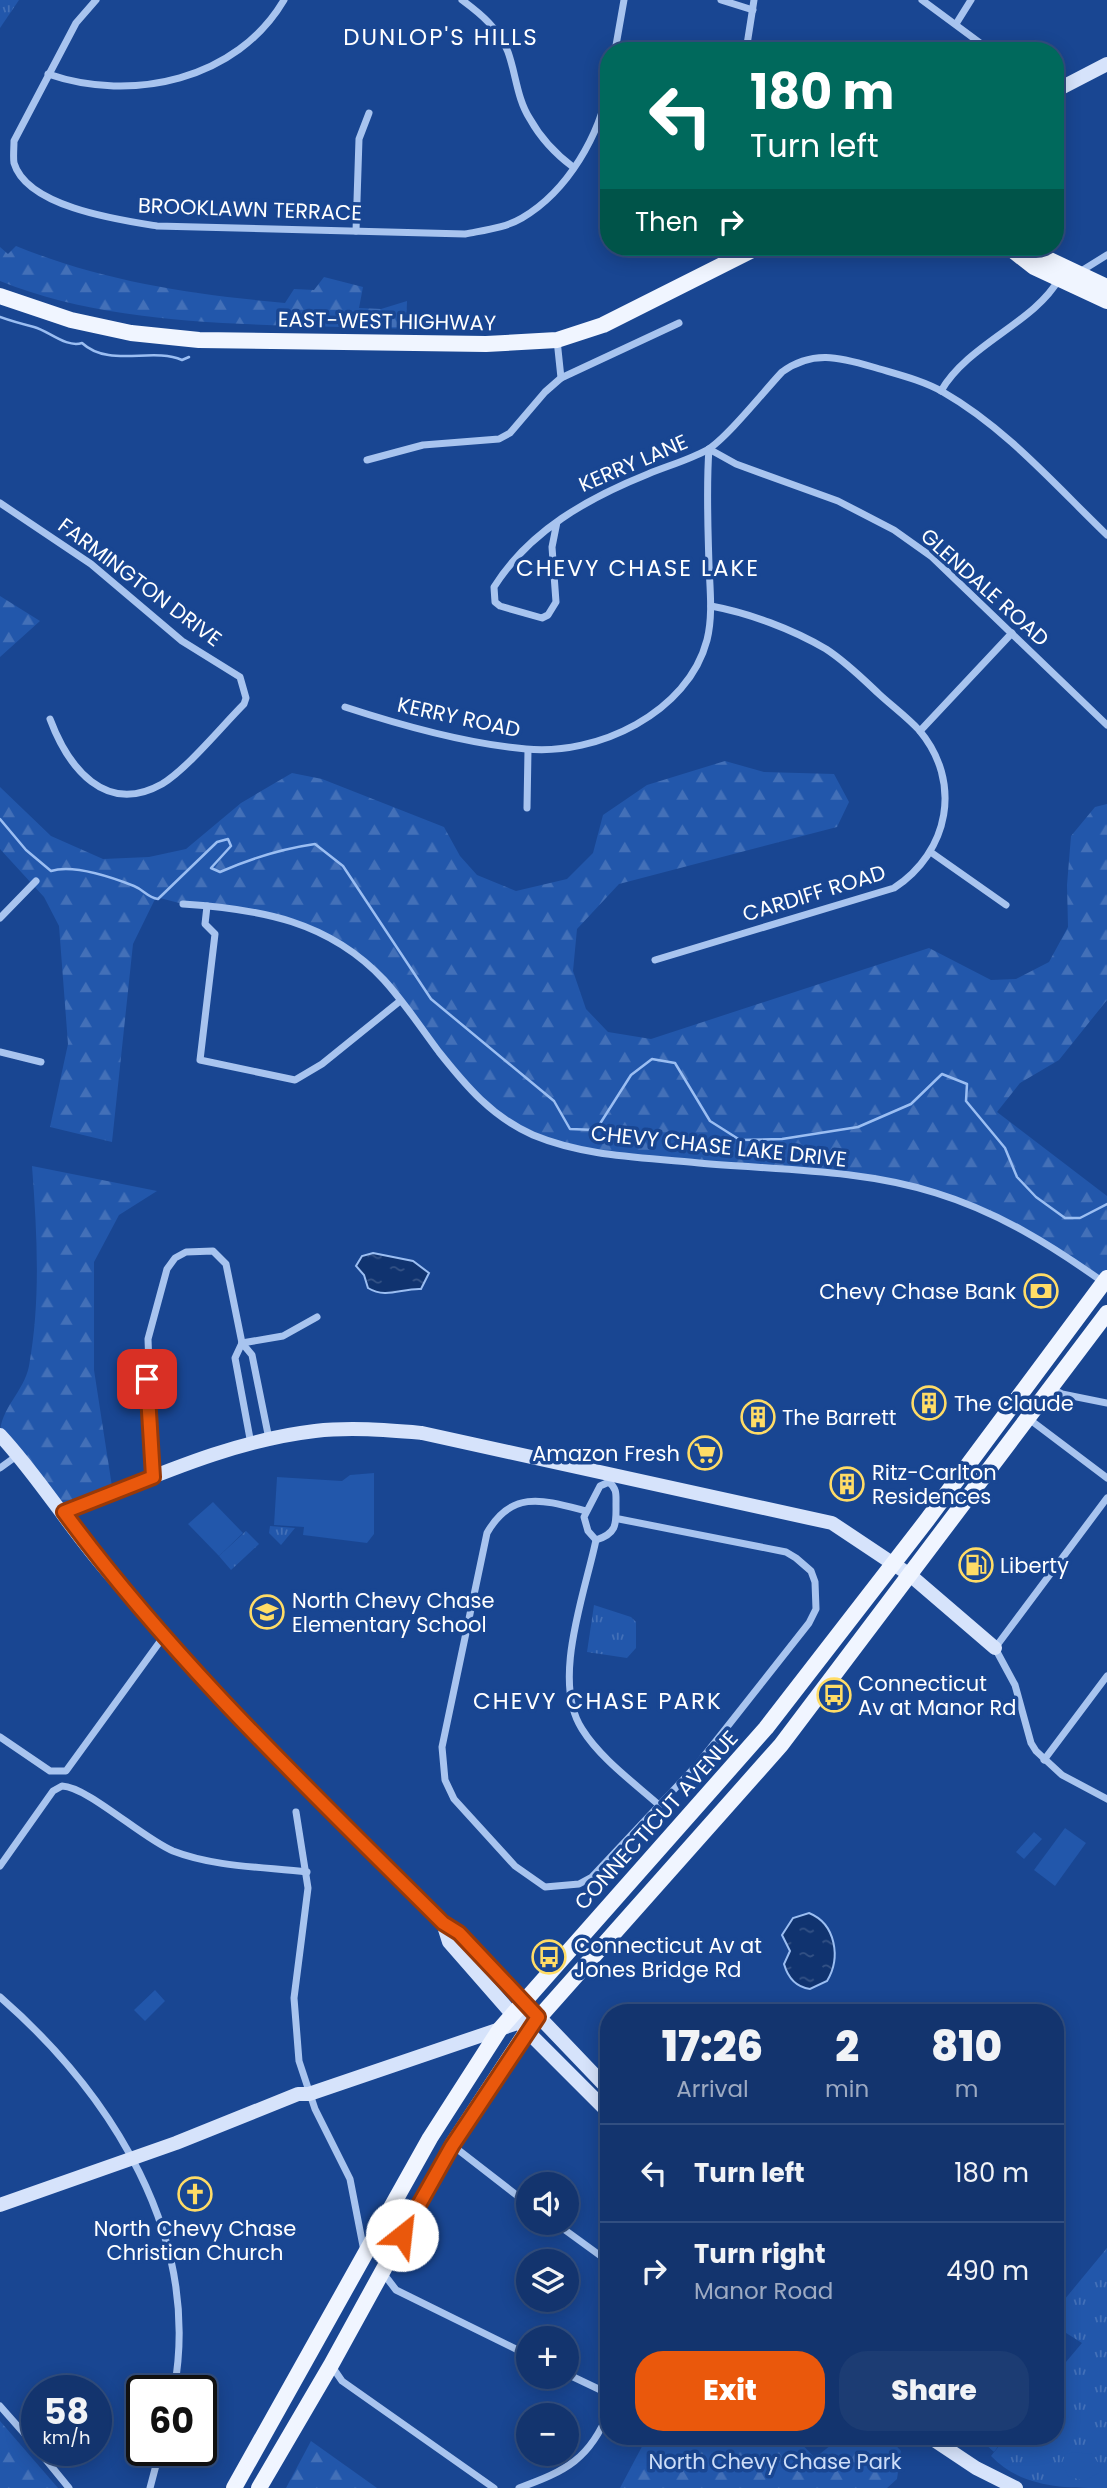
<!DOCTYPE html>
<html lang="en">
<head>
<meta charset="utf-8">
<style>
  body { margin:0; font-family:Poppins,sans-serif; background:#1c3c73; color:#f1f3f6; height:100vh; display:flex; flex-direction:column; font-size:26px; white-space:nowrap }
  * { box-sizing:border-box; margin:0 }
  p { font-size:23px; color:#9daac2 }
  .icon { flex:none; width:38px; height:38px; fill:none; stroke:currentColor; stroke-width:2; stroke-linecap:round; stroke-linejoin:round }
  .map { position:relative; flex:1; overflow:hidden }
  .drawer { position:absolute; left:600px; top:2004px; width:464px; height:441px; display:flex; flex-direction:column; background:#13346e; border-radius:28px; box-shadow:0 4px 18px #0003,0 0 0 2px #324f81 }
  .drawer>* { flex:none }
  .banner { position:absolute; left:600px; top:42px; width:464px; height:214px; border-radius:28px; box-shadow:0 4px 18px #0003,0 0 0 2px #324f81; background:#00695c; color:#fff; overflow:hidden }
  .tools { position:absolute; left:516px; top:2172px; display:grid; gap:14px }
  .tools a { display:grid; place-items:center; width:63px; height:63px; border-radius:50%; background:#13346e; box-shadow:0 4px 18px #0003,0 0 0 2px #324f81; font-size:35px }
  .speed { position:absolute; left:21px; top:2375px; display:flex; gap:14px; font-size:35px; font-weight:700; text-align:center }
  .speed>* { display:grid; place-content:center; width:91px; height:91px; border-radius:50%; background:#13346e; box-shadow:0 4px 18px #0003,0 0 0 2px #324f81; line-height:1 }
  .speed small { font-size:18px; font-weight:400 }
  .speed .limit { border:4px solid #111; border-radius:10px; background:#fff; color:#111 }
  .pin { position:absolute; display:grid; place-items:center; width:60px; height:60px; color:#fff; margin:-30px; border-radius:14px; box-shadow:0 4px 10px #0006 }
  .me { position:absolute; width:77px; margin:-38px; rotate:29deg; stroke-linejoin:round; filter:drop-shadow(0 0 5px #0008) }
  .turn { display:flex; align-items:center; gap:24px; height:147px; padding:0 35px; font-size:32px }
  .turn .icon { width:91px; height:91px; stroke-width:2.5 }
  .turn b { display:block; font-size:49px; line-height:60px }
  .then { display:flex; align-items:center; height:66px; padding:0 35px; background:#0003; gap:14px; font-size:26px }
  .eta { display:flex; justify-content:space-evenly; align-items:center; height:119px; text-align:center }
  .eta b { font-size:42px; font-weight:800; line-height:49px }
  .action { display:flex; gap:14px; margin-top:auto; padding:14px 35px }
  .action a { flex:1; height:80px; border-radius:28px; background:#ea580c; color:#fff; font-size:28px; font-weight:800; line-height:80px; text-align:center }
  .action a+a { background:#1c3c73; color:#f1f3f6 }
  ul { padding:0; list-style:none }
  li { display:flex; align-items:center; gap:21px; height:98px; padding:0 35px; border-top:2px solid #324f81 }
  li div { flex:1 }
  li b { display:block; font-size:26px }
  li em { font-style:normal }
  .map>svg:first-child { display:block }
  .grass { fill:url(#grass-tufts) }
  .forest { fill:url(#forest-firs) }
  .pitch { fill:#2257ab }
  .water { fill:url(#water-ripples); stroke:#9bbef2; stroke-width:2 }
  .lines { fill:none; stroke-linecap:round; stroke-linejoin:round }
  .stream { stroke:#9bbef2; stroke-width:2.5 }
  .street { stroke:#a8c4ef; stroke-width:7 }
  .secondary { stroke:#d6e3fb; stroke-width:14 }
  .primary { stroke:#f0f5ff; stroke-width:16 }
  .route-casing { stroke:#983908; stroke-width:18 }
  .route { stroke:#ea580c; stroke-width:12 }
  .labels { text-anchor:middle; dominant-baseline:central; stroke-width:7; stroke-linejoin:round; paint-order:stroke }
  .street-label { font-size:21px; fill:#fff; stroke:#194692 }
  .poi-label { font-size:21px; fill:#fff; stroke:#194692; text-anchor:start }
  .park-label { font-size:21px; fill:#cfe0fb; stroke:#194692 }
  .neighbourhood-label { font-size:23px; letter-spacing:2px; fill:#fff; stroke:#194692 }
</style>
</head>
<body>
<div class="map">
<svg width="1107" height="2488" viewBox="0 0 1107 2488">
  <defs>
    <pattern id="grass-tufts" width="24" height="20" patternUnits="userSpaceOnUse" patternTransform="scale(1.75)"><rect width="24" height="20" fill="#2257ab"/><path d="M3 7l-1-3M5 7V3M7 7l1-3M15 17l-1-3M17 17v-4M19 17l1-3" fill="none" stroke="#4370b8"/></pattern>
    <pattern id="forest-firs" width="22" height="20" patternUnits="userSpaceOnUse" patternTransform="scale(1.75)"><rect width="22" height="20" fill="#2257ab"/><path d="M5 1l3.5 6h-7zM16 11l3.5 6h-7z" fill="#4370b8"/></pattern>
    <pattern id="water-ripples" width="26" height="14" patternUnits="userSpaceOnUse" patternTransform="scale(1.75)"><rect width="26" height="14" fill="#10336f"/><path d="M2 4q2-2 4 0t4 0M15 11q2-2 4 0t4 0" fill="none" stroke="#345285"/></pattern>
  </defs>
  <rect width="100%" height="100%" fill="#194692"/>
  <g class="grass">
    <path d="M0 0H19L0 28Z"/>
    <path d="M270 1526 295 1528 281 1545 269 1533Z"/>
    <path d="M246 1531 259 1544 231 1570 219 1556Z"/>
    <path d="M594 1605 631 1617 636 1622V1648L627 1658 587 1652Z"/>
    <path d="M1107 2248V2488C1064 2488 1022 2488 991 2456L1007 2436H1055V2375L1082 2343 1055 2326V2311Z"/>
  </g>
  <g class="forest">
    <path d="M16 246C105 282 190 294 285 303L294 289 314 290 324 277 363 287 359 308 381 309 407 301 406 329C275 323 124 331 0 281V247L8 254Z"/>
    <path d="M0 596 40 621 0 657Z"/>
    <path d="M725 761 764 772 834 774 849 802 837 827 619 884 577 929 573 971 586 1009 608 1032 651 1039 929 948 991 980 1016 979 1049 962 1068 927 1067 885 1071 836 1095 807 1107 804V1000L1059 1060 1020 1083 997 1112 1107 1196V1278L1103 1282 1068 1257 982 1210 895 1183 570 1148 495 1114 365 961 296 921 183 904 156 897 133 944 112 1142 50 1127 68 1044 59 926 44 897 0 849V787L51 836 103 859 149 857 186 849 241 803 292 773 322 779 444 827 460 856 477 875 516 891 567 879 593 853 603 815 647 785Z"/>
    <path d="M32 1166 157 1191 119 1215 94 1262V1370L113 1493 64 1512 0 1435C0 1408 24 1392 29 1366 41 1300 37 1233 32 1166Z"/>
    <path d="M0 2421 58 2488H0Z"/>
    <path d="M663 2436H794L815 2458 842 2436H887L901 2451 897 2479 887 2488H620L646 2439Z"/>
    <path d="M311 2441 377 2488H286Z"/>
  </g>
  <g class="pitch">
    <path d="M374 1473V1534L367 1543 303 1535 304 1527 274 1525 277 1477 342 1481 350 1475Z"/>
    <path d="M213 1502 243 1533 219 1556 188 1524Z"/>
    <path d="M1065 1828 1086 1843 1055 1886 1034 1870Z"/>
    <path d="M1034 1832 1042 1839 1024 1859 1016 1852Z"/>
    <path d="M155 1990 165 2001 145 2021 134 2010Z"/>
    <path d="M976 2436H1006L994 2452Z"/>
    <path d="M1072 2452 1092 2454 1101 2467 1100 2472 1084 2481 1068 2476 1062 2463 1065 2455Z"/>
  </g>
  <g class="water">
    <path d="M373 1253 413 1261 429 1273 421 1289C402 1288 386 1299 368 1288L364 1275 356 1266 362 1256Z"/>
    <path d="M809 1913C836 1924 841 1958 827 1981L810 1989C796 1987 788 1978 784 1964L790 1951 782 1935 793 1918Z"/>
  </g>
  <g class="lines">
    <g class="stream">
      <path d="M0 317C11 321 22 324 34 327 49 331 66 348 82 343 109 368 152 347 182 360L189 357"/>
      <path d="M0 819 26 850 51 871C74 864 111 877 134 886 144 890 147 897 158 899L217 842 228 839 231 846 211 868 220 872C252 858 280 849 315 844L343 866 431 999 554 1101 570 1129 596 1130 631 1075 652 1059 675 1063 710 1121 740 1140 782 1139 858 1127 911 1104 942 1074 967 1084 966 1101 1005 1148 1017 1177 1036 1197 1065 1218H1080L1107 1204"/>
    </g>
    <g class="street">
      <path d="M96 0 76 23 14 141C14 148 13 157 14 163 27 207 119 220 157 226L465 234C485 230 505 228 522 218 568 191 600 135 609 84"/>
      <path d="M462 0C481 14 499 29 508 52 516 74 517 99 530 119 540 137 557 155 573 167"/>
      <path d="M721 0 753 10"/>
      <path d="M922 0 991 51"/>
      <path d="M956 24 971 0"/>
      <path d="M615 51 624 0"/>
      <path d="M746 51 754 0"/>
      <path d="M48 74C132 103 237 80 284 0"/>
      <path d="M356 231 359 139 369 113"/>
      <path d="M1078 273 1107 255"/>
      <path d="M561 378 679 323"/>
      <path d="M941 391C968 344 1034 323 1059 279"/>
      <path d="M367 460 423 445 499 439 510 433 545 392 561 378 557 340"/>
      <path d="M0 503 91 564 182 641 240 677 246 698 244 704C222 726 187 769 162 784 105 816 68 767 50 719"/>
      <path d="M557 522 552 547 556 602 548 615 542 618 500 606 495 602 494 587C529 531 588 498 648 474 667 466 689 460 707 450 726 439 765 390 782 372 812 350 839 357 873 367 896 374 922 380 943 392 1006 428 1056 486 1107 535"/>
      <path d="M345 707C400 725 468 744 526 749 597 756 688 713 707 640 713 616 710 590 709 566 708 527 706 488 709 449L736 464 838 501 894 530 932 557 1107 725"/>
      <path d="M920 731 1012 633"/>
      <path d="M527 808 528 750"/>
      <path d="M932 853 1006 905"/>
      <path d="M183 904C260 909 329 921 384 980 404 1002 421 1028 439 1052 466 1086 492 1117 533 1135 586 1157 643 1157 699 1163 777 1170 861 1169 936 1193 998 1212 1051 1245 1103 1282"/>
      <path d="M207 906 205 924 215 934 200 1060 295 1080 322 1064 400 1001"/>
      <path d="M0 918 36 881"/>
      <path d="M655 960 894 888C949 852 963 782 919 730 907 717 892 706 879 694 862 678 846 662 826 649 792 629 749 613 711 606"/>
      <path d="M0 1052 41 1062"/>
      <path d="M242 1343 235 1358 251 1444"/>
      <path d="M242 1343 283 1336 317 1317"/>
      <path d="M1052 1389 1062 1394 1107 1403"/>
      <path d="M1029 1419 1107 1478"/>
      <path d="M0 1468 18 1455"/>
      <path d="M153 1476 148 1339 167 1269 175 1258 186 1252 213 1251 226 1264 242 1343 252 1355 269 1439"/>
      <path d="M1107 1498 995 1648 1015 1685 1031 1743 1036 1751 1062 1775 1107 1799"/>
      <path d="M586 1511C544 1500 512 1489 487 1533L442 1747 445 1780 454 1799 515 1866 545 1887 579 1884 592 1877 697 1765 809 1623 816 1609 815 1582 811 1571 796 1558 786 1552 619 1519"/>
      <path d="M596 1540C585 1593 551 1681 582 1729 600 1758 633 1782 659 1805"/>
      <path d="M596 1540 588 1531 584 1517 600 1486 609 1482 612 1475"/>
      <path d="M596 1540C618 1533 616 1523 616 1504 616 1494 617 1489 609 1482"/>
      <path d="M0 1737 50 1771H66L164 1636"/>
      <path d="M1044 1760 1107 1676"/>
      <path d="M296 1812 308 1888 294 1998 299 2061 315 2109 350 2179 364 2251"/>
      <path d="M0 1866 53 1791 62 1786C88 1787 142 1838 173 1851 214 1867 264 1867 307 1872"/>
      <path d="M0 1997C111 2094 202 2236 174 2390"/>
      <path d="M452 2145 528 2204"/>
      <path d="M554 2222 609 2262"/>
      <path d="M383 2273 396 2290 528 2355"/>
      <path d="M331 2365 342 2381 494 2488"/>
      <path d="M567 2374 609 2394"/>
      <path d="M0 2406 37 2448"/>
      <path d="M38 2450 69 2488"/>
      <path d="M150 2488 160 2450"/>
      <path d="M519 2488C566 2471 590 2459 609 2411"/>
    </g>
    <g class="secondary">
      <path d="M1055 91 1107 64"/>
      <path d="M0 1435C40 1478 70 1529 109 1573 214 1695 329 1809 443 1923L459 1933 609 2090"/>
      <path d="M64 1512C145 1481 228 1441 315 1431 351 1427 386 1430 422 1433L832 1523 910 1575 995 1648"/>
      <path d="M443 1923 449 1942 527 2031 609 2113"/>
      <path d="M0 2205 176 2143 298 2094H309L538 2016"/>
      <path d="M928 2436 976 2468 1016 2488"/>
    </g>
    <g class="primary">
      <path d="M1011 249 1034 267 1107 301"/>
      <path d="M1015 250 1039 255 1107 287"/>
      <path d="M0 296 71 320 131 333 199 340 486 344 557 340 603 325 758 247"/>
      <path d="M234 2488 430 2138 500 2029 766 1728 927 1520 1107 1278"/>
      <path d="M259 2488 331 2365 452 2145 527 2031 781 1745 1107 1313"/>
    </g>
  </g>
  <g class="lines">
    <defs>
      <path id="route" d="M147 1379 153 1477 64 1512C174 1662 312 1792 443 1923L459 1933 538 2017 452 2146 402 2235"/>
    </defs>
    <use href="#route" class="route-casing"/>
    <use href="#route" class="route"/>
  </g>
  <defs>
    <symbol id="bank-ring" viewBox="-11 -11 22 22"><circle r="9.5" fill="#194692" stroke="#ffdc66" stroke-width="1.5"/><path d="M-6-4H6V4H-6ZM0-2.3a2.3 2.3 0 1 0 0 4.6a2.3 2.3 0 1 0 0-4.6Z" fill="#ffdc66"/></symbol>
    <symbol id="building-ring" viewBox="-11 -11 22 22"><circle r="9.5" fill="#194692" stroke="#ffdc66" stroke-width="1.5"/><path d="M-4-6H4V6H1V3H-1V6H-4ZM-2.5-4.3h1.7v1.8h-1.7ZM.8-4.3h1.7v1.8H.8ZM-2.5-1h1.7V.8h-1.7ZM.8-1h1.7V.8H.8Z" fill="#ffdc66"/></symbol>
    <symbol id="supermarket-ring" viewBox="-11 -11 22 22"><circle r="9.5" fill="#194692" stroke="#ffdc66" stroke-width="1.5"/><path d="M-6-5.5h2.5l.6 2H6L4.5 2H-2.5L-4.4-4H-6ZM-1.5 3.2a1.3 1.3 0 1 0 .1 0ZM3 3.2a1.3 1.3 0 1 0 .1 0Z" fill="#ffdc66"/></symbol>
    <symbol id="fuel-ring" viewBox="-11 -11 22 22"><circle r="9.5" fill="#194692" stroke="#ffdc66" stroke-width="1.5"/><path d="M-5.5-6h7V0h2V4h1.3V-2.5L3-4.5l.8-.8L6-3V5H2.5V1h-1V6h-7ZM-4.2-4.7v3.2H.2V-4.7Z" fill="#ffdc66"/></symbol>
    <symbol id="school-ring" viewBox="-11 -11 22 22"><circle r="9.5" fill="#194692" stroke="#ffdc66" stroke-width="1.5"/><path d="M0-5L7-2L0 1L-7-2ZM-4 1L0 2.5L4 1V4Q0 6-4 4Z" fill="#ffdc66"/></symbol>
    <symbol id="bus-ring" viewBox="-11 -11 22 22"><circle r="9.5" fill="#194692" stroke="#ffdc66" stroke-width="1.5"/><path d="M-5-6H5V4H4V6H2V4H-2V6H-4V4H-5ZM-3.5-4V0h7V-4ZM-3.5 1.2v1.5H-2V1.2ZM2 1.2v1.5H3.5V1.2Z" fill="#ffdc66"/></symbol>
    <symbol id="church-ring" viewBox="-11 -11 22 22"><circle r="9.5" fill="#194692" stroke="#ffdc66" stroke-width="1.5"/><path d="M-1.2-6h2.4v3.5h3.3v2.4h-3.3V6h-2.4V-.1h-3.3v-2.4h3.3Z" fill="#ffdc66"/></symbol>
  </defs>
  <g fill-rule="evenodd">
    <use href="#bank-ring" x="1022" y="1272" width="38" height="38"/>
    <use href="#building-ring" x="910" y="1384" width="38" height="38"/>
    <use href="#building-ring" x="739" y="1398" width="38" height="38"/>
    <use href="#supermarket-ring" x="686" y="1434" width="38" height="38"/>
    <use href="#building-ring" x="828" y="1465" width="38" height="38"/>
    <use href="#fuel-ring" x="957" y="1546" width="38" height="38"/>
    <use href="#school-ring" x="248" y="1593" width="38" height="38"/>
    <use href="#bus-ring" x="815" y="1676" width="38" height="38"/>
    <use href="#bus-ring" x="530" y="1938" width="38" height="38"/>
    <use href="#church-ring" x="176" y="2175" width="38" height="38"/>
  </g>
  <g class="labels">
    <g class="street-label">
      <text transform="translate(250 209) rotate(2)">BROOKLAWN TERRACE</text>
      <text transform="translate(387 321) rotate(1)">EAST-WEST HIGHWAY</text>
      <text transform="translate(633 463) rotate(-23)">KERRY LANE</text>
      <text transform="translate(140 582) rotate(37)">FARMINGTON DRIVE</text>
      <text transform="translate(985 587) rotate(42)">GLENDALE ROAD</text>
      <text transform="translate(459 717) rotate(12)">KERRY ROAD</text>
      <text transform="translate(814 893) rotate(-17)">CARDIFF ROAD</text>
      <text transform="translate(719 1146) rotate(6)">CHEVY CHASE LAKE DRIVE</text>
      <text transform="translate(656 1820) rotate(-48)">CONNECTICUT AVENUE</text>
    </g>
    <g class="poi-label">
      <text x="1016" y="1291" text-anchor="end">Chevy Chase Bank</text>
      <text x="954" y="1403">The Claude</text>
      <text x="782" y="1417">The Barrett</text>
      <text x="680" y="1453" text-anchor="end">Amazon Fresh</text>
      <text x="872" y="1472">Ritz-Carlton<tspan x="872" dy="24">Residences</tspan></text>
      <text x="1000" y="1565">Liberty</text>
      <text x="292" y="1600">North Chevy Chase<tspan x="292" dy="24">Elementary School</tspan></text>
      <text x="858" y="1683">Connecticut<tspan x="858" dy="24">Av at Manor Rd</tspan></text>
      <text x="574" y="1945">Connecticut Av at<tspan x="574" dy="24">Jones Bridge Rd</tspan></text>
      <text x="195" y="2228" text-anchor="middle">North Chevy Chase<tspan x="195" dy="24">Christian Church</tspan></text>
    </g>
    <g class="park-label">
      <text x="775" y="2461">North Chevy Chase Park</text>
    </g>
    <g class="neighbourhood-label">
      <text x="441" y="37">DUNLOP'S HILLS</text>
      <text x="638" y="568">CHEVY CHASE LAKE</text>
      <text x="598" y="1701">CHEVY CHASE PARK</text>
    </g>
  </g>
</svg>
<div class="tools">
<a><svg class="icon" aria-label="sound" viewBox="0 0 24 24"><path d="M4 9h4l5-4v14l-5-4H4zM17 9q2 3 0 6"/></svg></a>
<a><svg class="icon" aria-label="layers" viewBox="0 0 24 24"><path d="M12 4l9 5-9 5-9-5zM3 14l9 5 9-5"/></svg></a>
<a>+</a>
<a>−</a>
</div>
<div class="speed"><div>58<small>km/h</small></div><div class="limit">60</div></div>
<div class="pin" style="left:147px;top:1379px;background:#d93025"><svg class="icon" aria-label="arrive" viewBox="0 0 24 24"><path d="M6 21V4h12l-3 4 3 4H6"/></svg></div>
<svg class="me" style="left:402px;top:2235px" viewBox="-20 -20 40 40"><circle r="19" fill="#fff"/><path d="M0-13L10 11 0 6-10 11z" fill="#ea580c"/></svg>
<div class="banner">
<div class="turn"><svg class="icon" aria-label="left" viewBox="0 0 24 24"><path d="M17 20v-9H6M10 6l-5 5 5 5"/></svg><div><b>180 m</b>Turn left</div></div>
<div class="then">Then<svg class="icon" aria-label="right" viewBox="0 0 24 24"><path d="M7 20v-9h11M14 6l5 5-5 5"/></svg></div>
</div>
<section class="drawer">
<div class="eta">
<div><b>17:26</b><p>Arrival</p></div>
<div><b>2</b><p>min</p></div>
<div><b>810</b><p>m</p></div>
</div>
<ul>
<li><svg class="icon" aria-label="left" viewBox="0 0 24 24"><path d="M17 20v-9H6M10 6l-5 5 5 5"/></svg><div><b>Turn left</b></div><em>180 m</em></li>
<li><svg class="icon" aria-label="right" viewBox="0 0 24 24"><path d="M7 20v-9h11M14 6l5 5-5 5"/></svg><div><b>Turn right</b><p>Manor Road</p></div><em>490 m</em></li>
</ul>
<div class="action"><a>Exit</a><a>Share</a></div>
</section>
</div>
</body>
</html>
